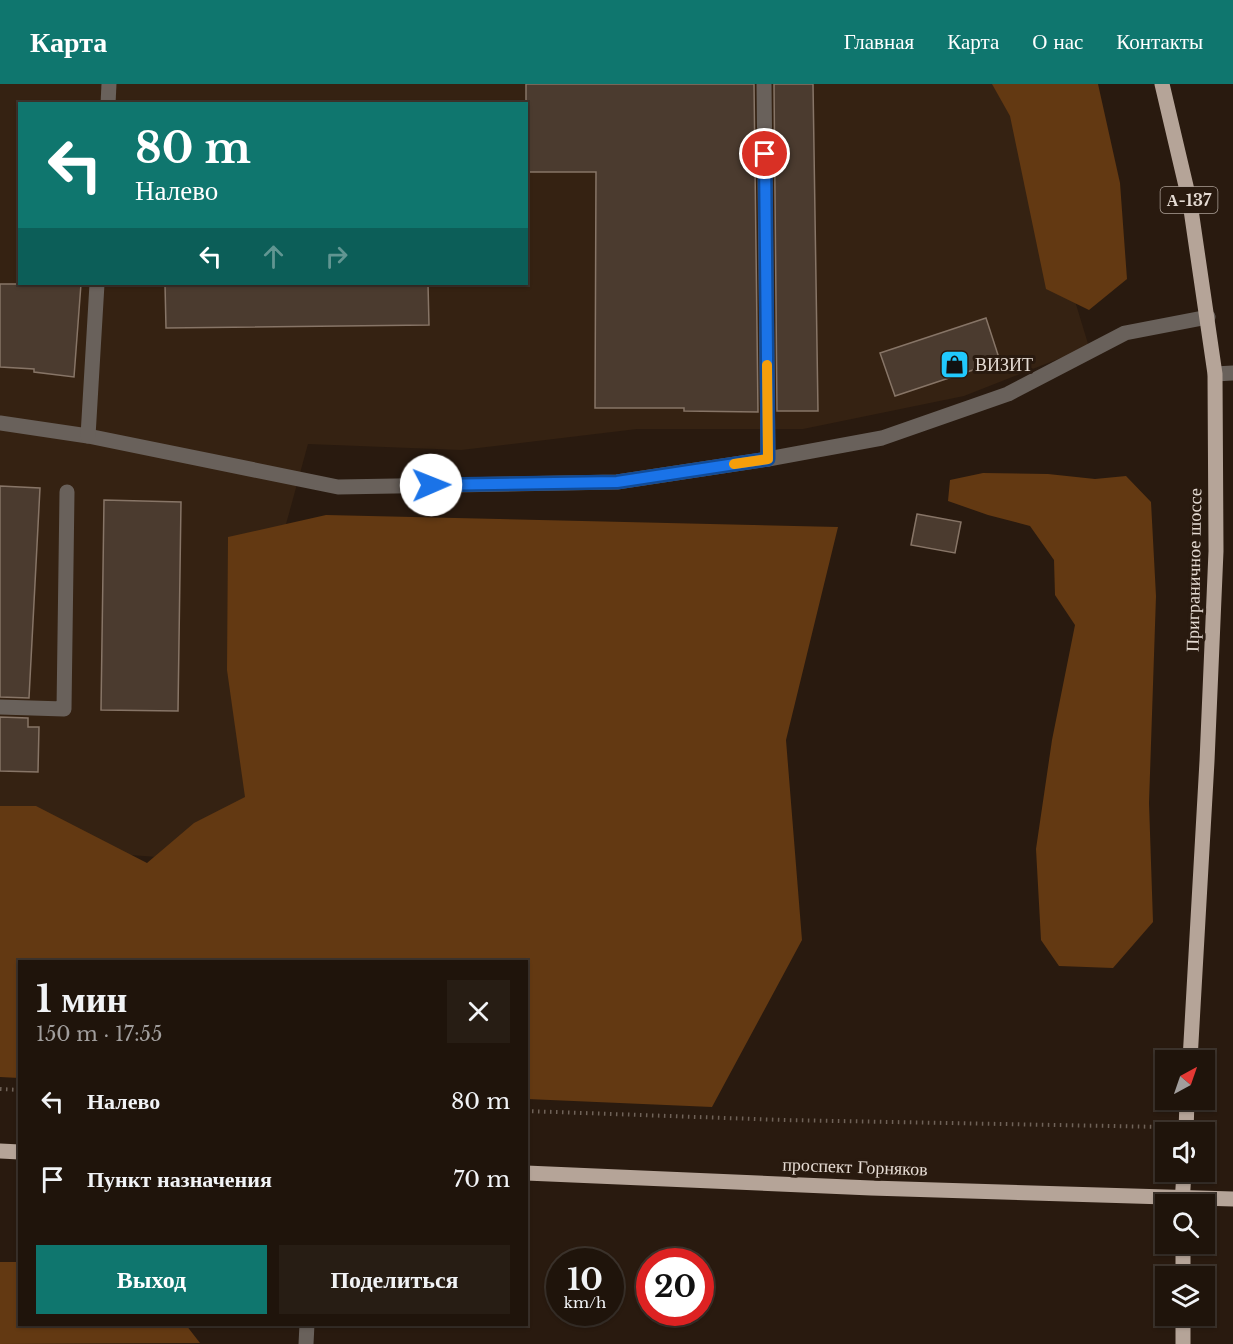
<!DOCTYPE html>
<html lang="ru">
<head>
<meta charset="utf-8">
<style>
  body { margin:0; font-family:"Libre Baskerville",serif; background:#271d14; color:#f1f3f6; height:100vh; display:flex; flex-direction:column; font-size:22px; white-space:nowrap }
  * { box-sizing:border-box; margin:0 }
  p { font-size:20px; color:#a19e9d }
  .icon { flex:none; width:33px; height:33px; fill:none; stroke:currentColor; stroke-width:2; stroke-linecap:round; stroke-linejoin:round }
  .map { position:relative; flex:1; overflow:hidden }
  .sheet { position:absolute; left:18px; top:876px; width:510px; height:366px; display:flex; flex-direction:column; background:#1f140b; border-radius:0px; box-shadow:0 2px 4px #0004,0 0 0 2px #3c332c }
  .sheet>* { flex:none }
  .banner { position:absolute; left:18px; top:18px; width:510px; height:183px; border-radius:0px; box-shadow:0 2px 4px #0004,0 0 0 2px #3c332c; background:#0f766e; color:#fff; overflow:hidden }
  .needle { width:39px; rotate:40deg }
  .controls { position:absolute; left:1155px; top:966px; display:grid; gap:12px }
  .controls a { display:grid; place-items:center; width:60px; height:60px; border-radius:0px; background:#1f140b; box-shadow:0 2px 4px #0004,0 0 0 2px #3c332c; font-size:30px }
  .speed { position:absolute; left:546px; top:1164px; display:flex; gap:12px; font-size:30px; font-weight:700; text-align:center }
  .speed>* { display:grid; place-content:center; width:78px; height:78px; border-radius:50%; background:#1f140b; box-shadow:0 2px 4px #0004,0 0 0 2px #3c332c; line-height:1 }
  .speed small { font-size:15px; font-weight:400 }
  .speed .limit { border:9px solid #d22; background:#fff; color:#111 }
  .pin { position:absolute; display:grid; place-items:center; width:51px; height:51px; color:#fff; margin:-26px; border:3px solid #fff; border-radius:50%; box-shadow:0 2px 6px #0007 }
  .me { position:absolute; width:66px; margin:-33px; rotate:89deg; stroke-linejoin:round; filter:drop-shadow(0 0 4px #0008) }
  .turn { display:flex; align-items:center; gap:21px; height:126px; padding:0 18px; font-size:27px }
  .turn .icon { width:78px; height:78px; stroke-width:2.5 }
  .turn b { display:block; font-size:42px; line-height:51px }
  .lanes { display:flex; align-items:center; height:57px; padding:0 18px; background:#0003; justify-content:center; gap:30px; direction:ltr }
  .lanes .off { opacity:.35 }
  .round { display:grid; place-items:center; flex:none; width:63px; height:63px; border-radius:0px; background:#271d14 }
  .head { display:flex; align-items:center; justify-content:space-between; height:102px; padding:0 18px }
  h1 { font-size:36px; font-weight:800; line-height:45px }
  .action { display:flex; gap:12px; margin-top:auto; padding:12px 18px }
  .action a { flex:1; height:69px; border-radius:0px; background:#0f766e; color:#fff; font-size:24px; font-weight:800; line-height:69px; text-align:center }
  .action a+a { background:#271d14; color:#f1f3f6 }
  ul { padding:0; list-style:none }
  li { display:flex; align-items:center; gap:18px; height:78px; padding:0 18px }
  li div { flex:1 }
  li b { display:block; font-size:22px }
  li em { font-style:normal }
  header { display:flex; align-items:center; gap:36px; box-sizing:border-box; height:84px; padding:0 30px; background:#0f766e; color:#fff }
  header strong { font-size:28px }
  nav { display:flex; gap:33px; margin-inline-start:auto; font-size:21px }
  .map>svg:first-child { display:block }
  .built { fill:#352212; fill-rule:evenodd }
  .forest { fill:#633912 }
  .building { fill:#4b3b2f; stroke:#877567; stroke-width:1.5 }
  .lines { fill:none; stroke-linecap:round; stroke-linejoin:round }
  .path { stroke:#6f6258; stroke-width:4; stroke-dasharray:1.5 4.5; stroke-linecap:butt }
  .minor { stroke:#69615b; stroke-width:15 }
  .major { stroke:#b5a498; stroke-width:15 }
  .route-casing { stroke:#114b97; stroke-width:15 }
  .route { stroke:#1a73e8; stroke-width:10 }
  .slow { stroke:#f59e0b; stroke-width:10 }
  .labels { text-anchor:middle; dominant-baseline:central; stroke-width:6; stroke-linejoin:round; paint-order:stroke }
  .shield { fill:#291a0f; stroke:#ada198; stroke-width:1.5 }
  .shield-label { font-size:16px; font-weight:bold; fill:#e5dbd3 }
  .poi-label { font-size:18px; fill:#e5dbd3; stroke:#291a0f; text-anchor:start }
  .street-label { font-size:18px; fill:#e5dbd3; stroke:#291a0f }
</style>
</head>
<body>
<header>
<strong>Карта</strong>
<nav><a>Главная</a><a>Карта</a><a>О нас</a><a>Контакты</a></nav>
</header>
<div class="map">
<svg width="1233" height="1260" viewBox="0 0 1233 1260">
  <rect width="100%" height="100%" fill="#291a0f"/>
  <path class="built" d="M0 0H1009L1089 263 964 312 803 345H637L461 366 308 360 251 568 278 690 222 778 0 761ZM20 20H526V200H20Z"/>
  <g class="forest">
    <path d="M992 0H1098L1120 99 1127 195 1089 226 1046 205 1010 32Z"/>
    <path d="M983 389 1048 390 1095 395 1126 392 1151 418 1156 512 1149 719 1153 838 1113 884 1059 882 1041 856 1036 765 1052 656 1075 541 1055 511 1054 476 1030 442 988 431 948 417 950 396Z"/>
    <path d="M326 431 838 443 786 656 802 856 712 1023 527 1015 526 878H20L19 994 0 993V722H36L147 779 194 739 245 713 227 586 228 453Z"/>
    <path d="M0 1178H19L20 1240 186 1241 200 1259 0 1260Z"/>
  </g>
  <g class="building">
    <path d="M526 0H754L758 328 684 327V324H595L596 88H526Z"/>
    <path d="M774 0H813L818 327H777Z"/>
    <path d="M0 200H81L74 293 34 288V285L0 283Z"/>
    <path d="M165 200H428L429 241 166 244Z"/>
    <path d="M986 234 1000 277 895 312 880 269Z"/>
    <path d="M0 402 40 404 29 614 0 613Z"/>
    <path d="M104 416 181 418 178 627 101 626Z"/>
    <path d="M917 430 961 438 955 469 911 461Z"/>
    <path d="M0 633 28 634V643H39L38 688 0 687Z"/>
  </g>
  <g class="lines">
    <g class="path">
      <path d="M0 1005 20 1006"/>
      <path d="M526 1027 783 1036 1165 1043"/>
    </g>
    <g class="minor">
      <path d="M764 0 768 375"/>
      <path d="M108 20 109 0"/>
      <path d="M1215 290 1233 289"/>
      <path d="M0 339 88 352 338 403 617 398 768 375 882 354 1008 310 1125 249 1208 233"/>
      <path d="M88 352 97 200"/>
      <path d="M0 623 64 625 67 408"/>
      <path d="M306 1260 307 1240"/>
    </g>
    <g class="major">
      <path d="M1162 0 1190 119 1215 290 1216 467 1207 677 1190 976"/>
      <path d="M1186 1048 1187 1016"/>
      <path d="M0 1067 20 1068"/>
      <path d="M526 1089 871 1104 1233 1115"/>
      <path d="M1182 1120 1184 1088"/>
      <path d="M1183 1160V1192"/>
      <path d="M1183 1232V1260"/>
    </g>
  </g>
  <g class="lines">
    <defs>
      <path id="route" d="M431 401 617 398 768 375 765 70"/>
    </defs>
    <use href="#route" class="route-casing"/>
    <use href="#route" class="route"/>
    <path class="slow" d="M734 380 768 375 767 281"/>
  </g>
  <defs>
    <symbol id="shop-square" viewBox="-11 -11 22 22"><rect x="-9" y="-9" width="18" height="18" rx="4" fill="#21c9fd" stroke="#291a0f"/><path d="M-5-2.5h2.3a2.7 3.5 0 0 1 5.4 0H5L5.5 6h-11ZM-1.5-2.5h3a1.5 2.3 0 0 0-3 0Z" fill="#111"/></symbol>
  </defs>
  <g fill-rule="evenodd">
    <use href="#shop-square" x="938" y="264" width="33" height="33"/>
  </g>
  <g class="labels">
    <rect class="shield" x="1160.5" y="103" width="57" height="26" rx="4.5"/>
    <g class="shield-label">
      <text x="1189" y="116">А-137</text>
    </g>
    <g class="poi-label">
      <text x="975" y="281">ВИЗИТ</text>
    </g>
    <g class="street-label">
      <text transform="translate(1194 486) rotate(-89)">Приграничное шоссе</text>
      <text transform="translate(855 1083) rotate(2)">проспект Горняков</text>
    </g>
  </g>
</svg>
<div class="controls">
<a><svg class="needle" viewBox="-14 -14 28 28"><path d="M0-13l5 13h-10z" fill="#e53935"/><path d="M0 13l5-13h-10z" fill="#a19e9d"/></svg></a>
<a><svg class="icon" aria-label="sound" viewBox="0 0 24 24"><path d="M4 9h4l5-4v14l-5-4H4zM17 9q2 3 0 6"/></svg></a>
<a><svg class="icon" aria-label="search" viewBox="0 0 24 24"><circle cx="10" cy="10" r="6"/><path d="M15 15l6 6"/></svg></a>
<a><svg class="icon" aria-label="layers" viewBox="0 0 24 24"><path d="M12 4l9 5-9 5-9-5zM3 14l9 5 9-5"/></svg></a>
</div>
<div class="speed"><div>10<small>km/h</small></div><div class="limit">20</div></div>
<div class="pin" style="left:765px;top:70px;background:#d93025"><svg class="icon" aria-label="arrive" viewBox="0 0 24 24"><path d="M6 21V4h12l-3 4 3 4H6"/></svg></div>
<svg class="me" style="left:431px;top:401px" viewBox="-20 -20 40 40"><circle r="19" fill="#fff"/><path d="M0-13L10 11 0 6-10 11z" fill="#1a73e8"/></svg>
<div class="banner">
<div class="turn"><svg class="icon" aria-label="left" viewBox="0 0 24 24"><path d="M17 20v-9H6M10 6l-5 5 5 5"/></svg><div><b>80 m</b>Налево</div></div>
<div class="lanes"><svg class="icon" aria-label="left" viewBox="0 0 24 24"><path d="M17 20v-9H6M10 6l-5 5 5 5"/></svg><svg class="icon off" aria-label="ahead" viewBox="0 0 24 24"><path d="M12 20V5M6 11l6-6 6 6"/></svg><svg class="icon off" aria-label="right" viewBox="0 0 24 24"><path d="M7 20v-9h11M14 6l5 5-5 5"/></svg></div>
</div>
<section class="sheet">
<div class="head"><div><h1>1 мин</h1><p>150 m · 17:55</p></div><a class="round"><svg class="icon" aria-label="close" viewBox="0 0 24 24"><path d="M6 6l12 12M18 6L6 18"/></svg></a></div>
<ul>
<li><svg class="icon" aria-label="left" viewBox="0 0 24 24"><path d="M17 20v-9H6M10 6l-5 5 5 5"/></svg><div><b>Налево</b></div><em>80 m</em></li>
<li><svg class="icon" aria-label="arrive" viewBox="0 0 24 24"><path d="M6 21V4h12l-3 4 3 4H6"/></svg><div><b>Пункт назначения</b></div><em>70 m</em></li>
</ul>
<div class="action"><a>Выход</a><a>Поделиться</a></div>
</section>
</div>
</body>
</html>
